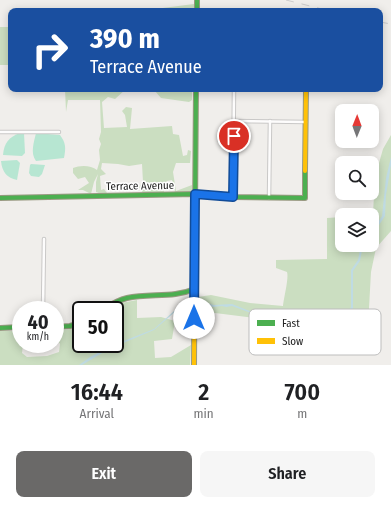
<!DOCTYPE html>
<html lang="en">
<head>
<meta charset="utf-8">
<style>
  body { margin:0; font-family:"Fira Sans Condensed",sans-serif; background:#f6f6f6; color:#202124; height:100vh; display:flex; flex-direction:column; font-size:15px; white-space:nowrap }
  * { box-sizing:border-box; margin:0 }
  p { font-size:13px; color:#757577 }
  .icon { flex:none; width:22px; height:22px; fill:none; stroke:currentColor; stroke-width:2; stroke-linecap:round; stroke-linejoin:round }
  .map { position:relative; height:365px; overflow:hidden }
  .panel { display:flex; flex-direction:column; background:#fff; flex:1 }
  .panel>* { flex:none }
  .guide { position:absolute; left:8px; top:8px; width:375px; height:84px; border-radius:8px; box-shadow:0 2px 10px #0003; background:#1a4fa0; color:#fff; overflow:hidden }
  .needle { width:26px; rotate:1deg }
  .buttons { position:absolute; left:335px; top:104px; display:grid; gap:8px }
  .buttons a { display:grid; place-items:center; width:44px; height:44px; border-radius:8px; background:#fff; box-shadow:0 2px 10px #0003; font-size:20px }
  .speed { position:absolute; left:12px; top:301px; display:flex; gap:8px; font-size:20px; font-weight:700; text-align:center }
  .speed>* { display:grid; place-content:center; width:52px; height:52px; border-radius:50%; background:#fff; box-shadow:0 2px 10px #0003; line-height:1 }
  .speed small { font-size:10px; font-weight:400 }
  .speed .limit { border:2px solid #111; border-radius:6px; background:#fff; color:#111 }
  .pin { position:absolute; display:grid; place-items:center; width:34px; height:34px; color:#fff; margin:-17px; border:2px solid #fff; border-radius:50%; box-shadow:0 1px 4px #0007 }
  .me { position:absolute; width:44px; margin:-22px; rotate:0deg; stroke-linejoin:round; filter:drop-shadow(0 0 3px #0008) }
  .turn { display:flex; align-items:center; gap:14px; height:84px; padding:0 16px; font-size:18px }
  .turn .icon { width:52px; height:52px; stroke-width:2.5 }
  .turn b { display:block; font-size:28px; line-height:34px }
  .eta { display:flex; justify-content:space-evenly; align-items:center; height:68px; text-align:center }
  .eta b { font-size:24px; font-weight:600; line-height:28px }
  .button { display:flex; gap:8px; margin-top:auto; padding:8px 16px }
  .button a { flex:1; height:46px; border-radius:8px; background:#6a6968; color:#fff; font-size:16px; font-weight:600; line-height:46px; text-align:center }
  .button a+a { background:#f6f6f6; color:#202124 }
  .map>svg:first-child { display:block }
  .forest { fill:#cbdec1 }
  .pitch { fill:#b7e6d2 }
  .water { fill:#bfdbe3 }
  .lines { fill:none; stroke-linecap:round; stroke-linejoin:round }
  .street-casing { stroke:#c9c8c7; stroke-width:4.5 }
  .fast-casing { stroke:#999a82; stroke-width:6 }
  .slow-casing { stroke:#999a82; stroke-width:6 }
  .street { stroke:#fdfcfc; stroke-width:2.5 }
  .fast { stroke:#4caf50; stroke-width:4 }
  .slow { stroke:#ffc107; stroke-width:4 }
  .rail { stroke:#ccc; stroke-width:1; stroke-dasharray:8 8; stroke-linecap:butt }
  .route-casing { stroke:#114b97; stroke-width:10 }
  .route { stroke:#1a73e8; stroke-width:7 }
  .labels { text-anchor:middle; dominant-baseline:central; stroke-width:3; stroke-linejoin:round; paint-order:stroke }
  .street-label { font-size:11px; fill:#222; stroke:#fff }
  .key { fill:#fff; stroke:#bdbdbd; stroke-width:1 }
  .key-label { font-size:11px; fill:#222 }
</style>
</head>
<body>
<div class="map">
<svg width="391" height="365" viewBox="0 0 391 365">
  <rect width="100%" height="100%" fill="#f0eeeb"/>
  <g class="forest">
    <path d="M194 4V11H139Z"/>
    <rect x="0" y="27" width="11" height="38"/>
    <path d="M65 89H126L115 99 108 97 102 102 104 128 127 127 125 115 122 111 126 107 132 108 130 129 172 126 173 134 179 135 183 156 187 155 188 150 191 151 190 163H176L173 172 176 191 192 185V193H174L175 191 172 180 167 181 164 185 159 182 156 190 164 191V193H143L139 187 143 182 142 164 129 166 118 164 102 163 101 169 106 174 100 176 101 190 104 189 107 193 104 195 96 192V182L98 174 94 182 91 194 83 190H78L89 183 85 177 78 179 73 173V168C80 165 91 165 97 170L100 160 99 150 101 144 99 139 101 132 100 100H68L66 112Z"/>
    <path d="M152 89H192V100L189 102 161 98 155 91Z"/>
    <path d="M391 135V231L376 248 371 272 368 326 311 325 199 311 198 297 211 295 250 303 283 306C284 297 289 278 287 272L276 268V260L327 259V218L342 217V245H372V215H355L373 213 375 177 383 149Z"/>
    <path d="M137 300V318L161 317 175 321 172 339 154 341 155 358 171 357 191 345 190 365H0V331H21V344H23L22 353 27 357 47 356 59 352 60 344 57 339 56 331 70 329 81 325V344H115V310H110L121 303Z"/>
  </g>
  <g class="pitch">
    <path d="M20 133H24L25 153 22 156 3 155C4 143 9 137 20 133Z"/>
    <path d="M36 133 60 135C66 143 66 148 64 158L36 161C30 153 34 142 36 133Z"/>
    <path d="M17 160 20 163 17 180C7 178 2 172 1 161Z"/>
    <path d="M31 164 45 165 42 174 39 177 31 176 29 173 30 165Z"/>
  </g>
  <g class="water">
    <path d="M391 157V165L386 195 385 216 377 228 372 232V229L375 227 382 216 386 178Z"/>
    <path d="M361 245H363L360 261 353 271V310L344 313 337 312H327L306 319 270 313 264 314 251 313 232 306 226 307 222 306 213 307 201 304 187 306 175 312 154 330 109 349 82 365H79L90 357 111 346 154 329 174 311 186 304 202 302 214 305 232 304 252 312 264 313 270 312 308 317 326 310H349L351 307V270L358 260Z"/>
  </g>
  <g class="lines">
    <defs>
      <g id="street">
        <path d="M234 121 306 122"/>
        <path d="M0 132H59"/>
        <path d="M233 197 234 89"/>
        <path d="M269 198 270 121"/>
        <path d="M43 310 44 239"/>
      </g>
      <g id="fast">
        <path d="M197 0V11"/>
        <path d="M0 198 195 194 233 197 305 198V171"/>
        <path d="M195 211 196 89"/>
        <path d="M102 310C110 305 118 300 127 298 150 293 173 298 195 289"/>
        <path d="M55 327 70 326 81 323"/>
        <path d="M0 328 21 327"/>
      </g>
      <g id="slow">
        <path d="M305 171 306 89"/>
        <path d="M194 365 195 211"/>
      </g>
    </defs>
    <use href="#street" class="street-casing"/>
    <use href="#fast" class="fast-casing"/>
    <use href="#slow" class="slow-casing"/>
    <use href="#street" class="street"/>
    <use href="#fast" class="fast"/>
    <use href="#slow" class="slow"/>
    <g class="rail">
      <path d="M286 0 330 11"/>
      <path d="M380 22 391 24"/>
    </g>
  </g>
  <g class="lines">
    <defs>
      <path id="route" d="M194 318 195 194 233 197 234 136"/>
    </defs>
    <use href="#route" class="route-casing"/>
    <use href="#route" class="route"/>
  </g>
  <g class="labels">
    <g class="street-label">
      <text transform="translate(140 186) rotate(-1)">Terrace Avenue</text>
    </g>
  </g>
  <rect x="249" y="309" width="132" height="46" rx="6" class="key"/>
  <rect x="257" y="320" width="18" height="6" fill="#4caf50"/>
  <rect x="257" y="338" width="18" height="6" fill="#ffc107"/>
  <g class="key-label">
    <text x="282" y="327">Fast</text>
    <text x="282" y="345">Slow</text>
  </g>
</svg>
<div class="buttons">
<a><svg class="needle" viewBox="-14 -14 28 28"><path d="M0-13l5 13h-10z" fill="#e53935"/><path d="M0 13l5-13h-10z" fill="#757577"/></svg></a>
<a><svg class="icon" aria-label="search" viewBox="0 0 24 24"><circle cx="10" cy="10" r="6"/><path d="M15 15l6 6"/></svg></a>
<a><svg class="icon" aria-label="layers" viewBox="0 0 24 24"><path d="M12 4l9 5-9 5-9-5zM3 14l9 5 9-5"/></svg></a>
</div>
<div class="speed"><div>40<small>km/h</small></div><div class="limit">50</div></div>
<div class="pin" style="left:234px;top:136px;background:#d93025"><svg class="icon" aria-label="arrive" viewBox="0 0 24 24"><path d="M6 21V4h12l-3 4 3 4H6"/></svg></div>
<svg class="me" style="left:194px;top:318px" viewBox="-20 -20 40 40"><circle r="19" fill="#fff"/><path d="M0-13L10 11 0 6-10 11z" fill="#1a73e8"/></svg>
<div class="guide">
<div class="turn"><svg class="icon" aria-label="right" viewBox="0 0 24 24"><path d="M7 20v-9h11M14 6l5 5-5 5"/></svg><div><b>390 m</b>Terrace Avenue</div></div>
</div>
</div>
<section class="panel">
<div class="eta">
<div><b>16:44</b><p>Arrival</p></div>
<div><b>2</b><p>min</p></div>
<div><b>700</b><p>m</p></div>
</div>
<div class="button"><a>Exit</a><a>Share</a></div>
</section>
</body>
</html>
